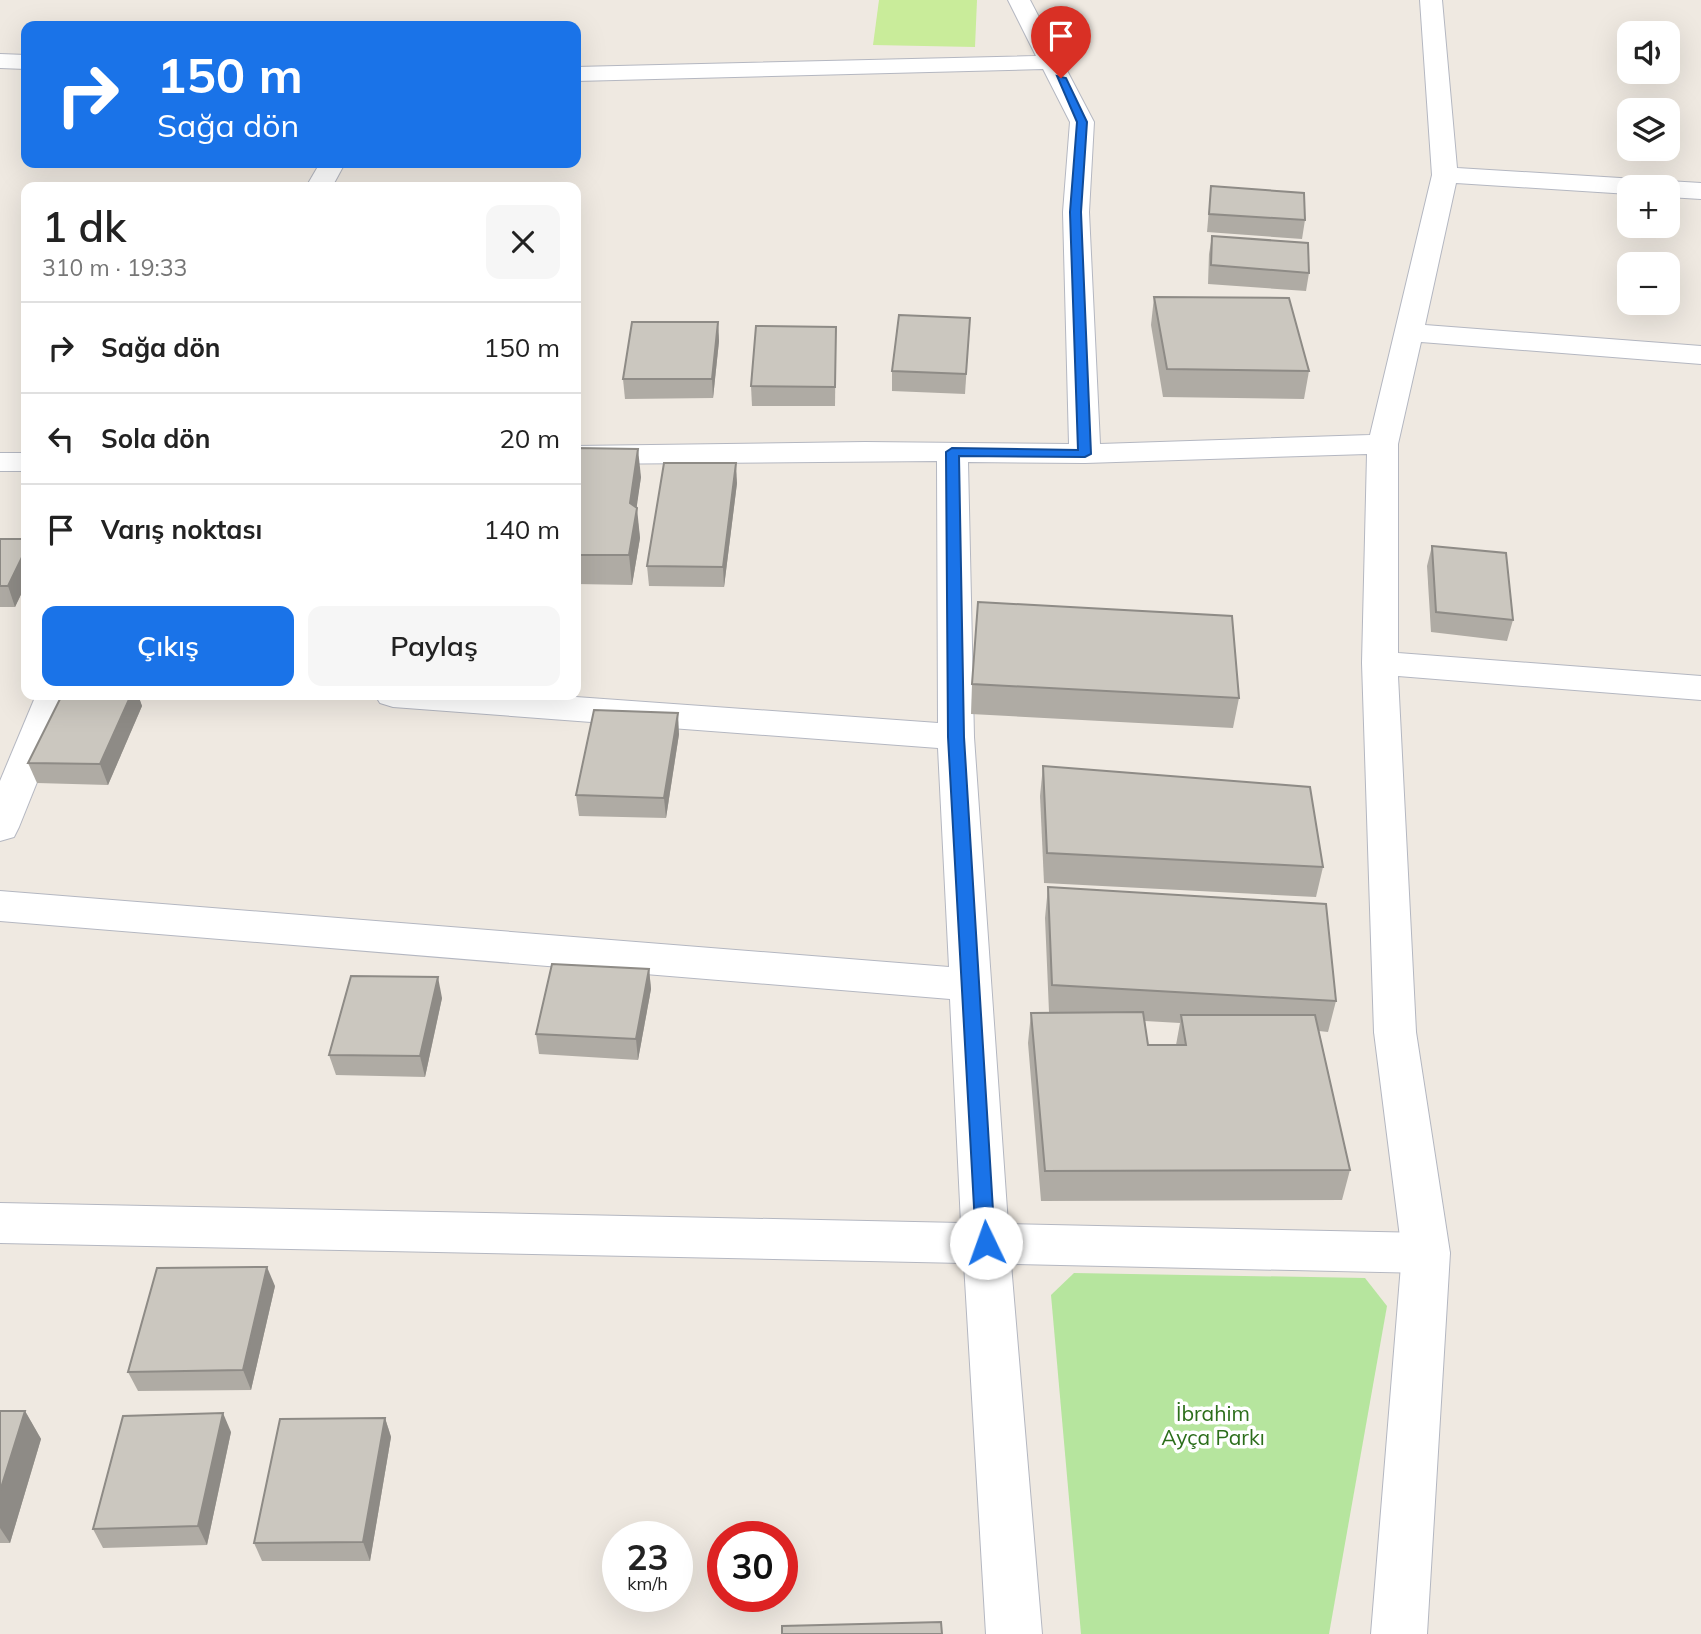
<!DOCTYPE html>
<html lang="tr">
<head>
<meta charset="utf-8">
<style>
  body { margin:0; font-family:Mulish,sans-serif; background:#f6f6f6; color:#222; height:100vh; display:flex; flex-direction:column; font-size:26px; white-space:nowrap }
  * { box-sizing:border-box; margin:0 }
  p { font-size:23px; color:#767676 }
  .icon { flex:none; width:38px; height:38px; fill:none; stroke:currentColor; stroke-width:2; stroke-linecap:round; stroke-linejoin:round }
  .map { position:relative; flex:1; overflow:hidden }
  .drawer { position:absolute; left:21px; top:182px; width:560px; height:518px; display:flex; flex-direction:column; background:#fff; border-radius:14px; box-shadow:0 7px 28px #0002 }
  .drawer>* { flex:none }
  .hud { position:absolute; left:21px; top:21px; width:560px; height:147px; border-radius:14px; box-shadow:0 7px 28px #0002; background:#1a73e8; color:#fff; overflow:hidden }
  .tools { position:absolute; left:1617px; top:21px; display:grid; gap:14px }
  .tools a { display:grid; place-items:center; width:63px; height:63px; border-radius:14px; background:#fff; box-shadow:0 7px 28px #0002; font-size:35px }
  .speed { position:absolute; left:602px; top:1521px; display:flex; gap:14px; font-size:35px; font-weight:700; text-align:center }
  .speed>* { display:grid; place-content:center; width:91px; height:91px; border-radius:50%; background:#fff; box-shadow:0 7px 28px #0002; line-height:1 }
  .speed small { font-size:18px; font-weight:400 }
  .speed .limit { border:10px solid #d22; background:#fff; color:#111 }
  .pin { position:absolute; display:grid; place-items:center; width:60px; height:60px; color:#fff; margin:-72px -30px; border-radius:50% 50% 50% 0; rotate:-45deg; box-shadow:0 0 7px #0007 }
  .pin .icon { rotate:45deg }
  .me { position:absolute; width:77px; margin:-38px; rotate:357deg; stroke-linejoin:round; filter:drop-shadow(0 0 5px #0008) }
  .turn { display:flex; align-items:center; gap:24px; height:147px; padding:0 21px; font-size:32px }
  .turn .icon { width:91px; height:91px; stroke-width:2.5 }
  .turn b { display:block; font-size:49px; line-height:60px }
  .round { display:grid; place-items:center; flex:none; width:74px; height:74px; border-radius:14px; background:#f6f6f6 }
  .summary { display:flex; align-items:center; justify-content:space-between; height:119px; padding:0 21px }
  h1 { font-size:42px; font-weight:600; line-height:52px }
  .action { display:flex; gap:14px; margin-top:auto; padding:14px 21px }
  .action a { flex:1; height:80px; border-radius:14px; background:#1a73e8; color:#fff; font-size:28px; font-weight:600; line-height:80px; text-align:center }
  .action a+a { background:#f6f6f6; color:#222 }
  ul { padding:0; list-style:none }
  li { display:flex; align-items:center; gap:21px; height:91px; padding:0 21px; border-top:2px solid #e0e0e0 }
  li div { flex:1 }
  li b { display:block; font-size:26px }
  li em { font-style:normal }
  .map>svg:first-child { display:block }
  .green { fill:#b6e59e }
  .pitch { fill:#c9ec9a }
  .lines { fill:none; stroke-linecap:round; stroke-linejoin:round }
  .minor-casing { stroke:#b4b7c1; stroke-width:2 }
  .tertiary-casing { stroke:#b4b7c1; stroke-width:2 }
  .minor { fill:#fff; fill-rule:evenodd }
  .tertiary { fill:#fff; fill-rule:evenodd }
  .wall { fill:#afaba4; fill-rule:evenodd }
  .shaded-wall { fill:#8e8b86 }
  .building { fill:#cbc7bf; stroke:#8e8b86; stroke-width:2 }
  .route { fill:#1a73e8; stroke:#114b97; stroke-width:2 }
  .labels { text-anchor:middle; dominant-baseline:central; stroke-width:7; stroke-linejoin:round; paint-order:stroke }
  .near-park-label { font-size:21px; fill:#2c6e1b; stroke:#fff }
</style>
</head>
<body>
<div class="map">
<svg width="1701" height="1634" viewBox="0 0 1701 1634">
  <rect width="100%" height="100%" fill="#efe9e1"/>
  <path class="green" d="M1074 1273 1365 1278 1387 1306 1329 1634H1081L1051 1295Z"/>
  <path class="pitch" d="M879 0H977L975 47 873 45Z"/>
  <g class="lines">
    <defs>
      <g id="minor">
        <path d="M1008 0H1030L1094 122 1089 212 1100 444 1370 435 1432 175 1420 0H1442L1457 168 1636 179 1645 182 1649 187H1629V194L1456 183 1425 325 1701 346V364L1421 342 1398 444V653L1701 676V700L1398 676 1416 1032 1410 1044 1395 1049 1380 1044 1374 1032 1362 663 1367 454 1085 463 968 462 974 737 1008 1224 1426 1233 1443 1239 1450 1253 1443 1267 1426 1273 1011 1264 1042 1634H986L964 1263 0 1243V1203L961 1223 950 999 0 921V891L949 967 938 748 393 707 380 703 375 695H548L938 723 937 461 576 464V446L865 442 1069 444 1063 212 1070 122 1043 69 576 81V67L1036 56Z"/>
        <path d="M0 54 26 55V69L0 68Z"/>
        <path d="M320 163H345L332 187H306Z"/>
        <path d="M1668 181 1701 183V199L1668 197V187H1656L1659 184Z"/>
        <rect x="0" y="453" width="26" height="18"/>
        <path d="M36 695H72L19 827 14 837 0 841V781Z"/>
      </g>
      <path id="tertiary" d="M1395 1015 1410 1020 1416 1032 1450 1253 1427 1634H1371L1402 1253 1374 1032 1380 1020Z"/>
    </defs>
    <use href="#minor" class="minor-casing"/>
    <use href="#tertiary" class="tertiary-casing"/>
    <use href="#minor" class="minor"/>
    <use href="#tertiary" class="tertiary"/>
  </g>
  <g class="wall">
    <path d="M1211 186 1305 220 1302 239 1207 232Z"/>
    <path d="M1212 236 1309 273 1306 291 1208 284 1209 254Z"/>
    <path d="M1154 297 1309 371 1304 399 1163 397 1151 325Z"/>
    <path d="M970 318 965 394 892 391V371Z"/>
    <path d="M718 322 719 341 713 398 625 399 623 379Z"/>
    <path d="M836 327 835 406H752L751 386Z"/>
    <path d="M576 448 641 477 636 508 640 538 632 585 576 584Z"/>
    <path d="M737 483 724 587 649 586 647 566Z"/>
    <path d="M0 539H26V584L15 607H0Z"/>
    <path d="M1432 546 1513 620 1507 641 1431 632 1427 566Z"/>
    <path d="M972 684 1239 698 1233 728 971 714Z"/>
    <path d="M62 695H138L142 706 108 785 37 783 28 763Z"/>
    <path d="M679 734 666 818 579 816 576 795Z"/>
    <path d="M1043 766 1323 867 1316 897 1044 883 1040 796Z"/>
    <path d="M1048 887 1336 1001 1328 1032 1319 1031 1350 1170 1342 1200 1041 1201 1028 1043 1031 1013 1049 1012 1045 918ZM1145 1021 1180 1023 1176 1045H1148Z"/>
    <path d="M649 969 651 989 638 1060 539 1054 536 1034Z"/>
    <path d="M442 998 425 1077 336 1075 329 1055Z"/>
    <path d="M275 1286 251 1390 138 1391 128 1372Z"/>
    <path d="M0 1411H25L41 1439 10 1543H0Z"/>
    <path d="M385 1418 391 1437 370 1561H262L254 1543Z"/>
    <path d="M231 1432 207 1545 103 1548 93 1529Z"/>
  </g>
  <g class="shaded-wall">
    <path d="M718 322 719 341 713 398 712 379Z"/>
    <path d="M638 449 641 477 633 533 630 503Z"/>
    <path d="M736 463 737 483 724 587 723 567Z"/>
    <path d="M637 508 640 538 632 585 629 555Z"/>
    <path d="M26 549V584L15 607 8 586Z"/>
    <path d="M131 695H138L142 706 108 785 100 764Z"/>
    <path d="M678 713 679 734 666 818 664 798Z"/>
    <path d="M649 969 651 989 638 1060 636 1039Z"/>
    <path d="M438 977 442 998 425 1077 420 1056Z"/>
    <path d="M267 1267 275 1286 251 1390 243 1370Z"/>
    <path d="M25 1411 41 1439 10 1543 0 1528V1491Z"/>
    <path d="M223 1413 231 1432 207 1545 198 1526Z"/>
    <path d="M385 1418 391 1437 370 1561 363 1542Z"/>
  </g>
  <g class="building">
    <path d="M1211 186 1304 193 1305 220 1209 214Z"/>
    <path d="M1212 236 1308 243 1309 273 1211 265Z"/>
    <path d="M1154 297 1289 298 1309 371 1167 369Z"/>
    <path d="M899 315 970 318 966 374 892 371Z"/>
    <path d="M632 322H718L712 379H623Z"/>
    <path d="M756 326 836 327 835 387 751 386Z"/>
    <path d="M576 448 638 449 630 503 637 508 629 555H576Z"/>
    <path d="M664 463H736L723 567 647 566Z"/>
    <path d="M0 539H26V549L8 586H0Z"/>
    <path d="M1432 546 1506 553 1513 620 1436 612Z"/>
    <path d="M978 602 1232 616 1239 698 972 684Z"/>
    <path d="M62 695H131L100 764 28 763Z"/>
    <path d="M594 710 678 713 664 798 576 795Z"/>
    <path d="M1043 766 1310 787 1323 867 1047 853Z"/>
    <path d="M1048 887 1326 904 1336 1001 1052 985Z"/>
    <path d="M552 964 649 969 636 1039 536 1034Z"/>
    <path d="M351 976 438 977 420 1056 329 1055Z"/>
    <path d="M1143 1012 1148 1045H1186L1181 1015H1315L1350 1170 1045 1171 1031 1013Z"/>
    <path d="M267 1267 243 1370 128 1372 157 1268Z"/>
    <path d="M0 1411H25L0 1491Z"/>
    <path d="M223 1413 198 1526 93 1529 123 1416Z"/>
    <path d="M385 1418 363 1542 254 1543 280 1419Z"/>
    <path d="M941 1622 942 1634H782V1626Z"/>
  </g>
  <path class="route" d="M1057 76 1066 78 1087 122 1081 212 1091 454 1085 457 959 456 964 737 995 1243 993 1249 986 1251 979 1249 976 1243 948 737 946 452 952 448 1078 450 1070 212 1077 122Z"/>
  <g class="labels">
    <g class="near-park-label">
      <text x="1213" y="1413">İbrahim<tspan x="1213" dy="24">Ayça Parkı</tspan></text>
    </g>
  </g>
</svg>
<div class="tools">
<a><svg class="icon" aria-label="sound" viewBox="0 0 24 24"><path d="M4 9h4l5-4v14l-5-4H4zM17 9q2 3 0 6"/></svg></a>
<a><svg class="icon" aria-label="layers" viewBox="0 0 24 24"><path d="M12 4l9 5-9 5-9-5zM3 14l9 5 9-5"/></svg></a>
<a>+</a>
<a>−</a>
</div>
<div class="speed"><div>23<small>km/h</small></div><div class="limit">30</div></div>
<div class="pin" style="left:1061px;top:78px;background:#d93025"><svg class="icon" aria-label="arrive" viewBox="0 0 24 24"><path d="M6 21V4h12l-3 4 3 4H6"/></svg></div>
<svg class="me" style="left:986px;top:1243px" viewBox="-20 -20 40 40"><circle r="19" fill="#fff"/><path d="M0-13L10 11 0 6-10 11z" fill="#1a73e8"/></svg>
<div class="hud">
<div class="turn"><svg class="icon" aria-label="right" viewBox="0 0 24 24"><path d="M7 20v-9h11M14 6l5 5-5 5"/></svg><div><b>150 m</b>Sağa dön</div></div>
</div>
<section class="drawer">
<div class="summary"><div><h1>1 dk</h1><p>310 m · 19:33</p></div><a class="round"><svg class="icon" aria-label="close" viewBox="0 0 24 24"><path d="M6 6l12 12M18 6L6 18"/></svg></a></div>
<ul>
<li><svg class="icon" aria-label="right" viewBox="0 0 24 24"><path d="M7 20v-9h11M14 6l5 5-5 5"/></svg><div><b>Sağa dön</b></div><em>150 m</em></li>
<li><svg class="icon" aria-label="left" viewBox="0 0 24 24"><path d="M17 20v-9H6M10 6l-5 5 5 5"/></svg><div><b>Sola dön</b></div><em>20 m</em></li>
<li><svg class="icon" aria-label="arrive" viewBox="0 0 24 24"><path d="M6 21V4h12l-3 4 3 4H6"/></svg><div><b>Varış noktası</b></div><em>140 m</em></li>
</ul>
<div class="action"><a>Çıkış</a><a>Paylaş</a></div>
</section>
</div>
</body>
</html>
